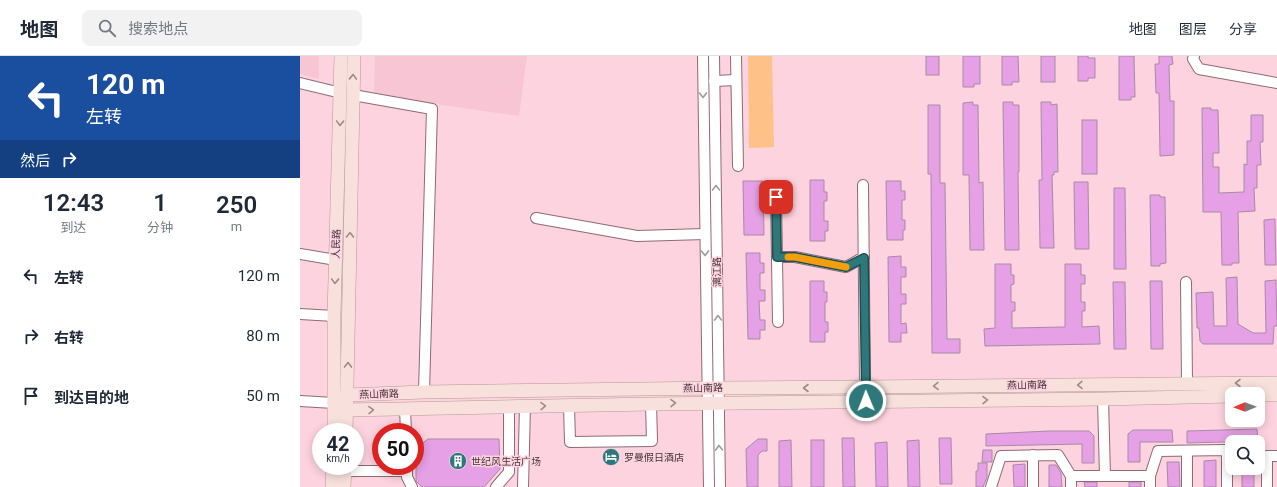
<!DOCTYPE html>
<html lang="zh">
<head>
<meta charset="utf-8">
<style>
  body { margin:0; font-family:Roboto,"Noto Sans SC",sans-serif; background:#f2f2f3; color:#1f2937; height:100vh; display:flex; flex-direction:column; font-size:15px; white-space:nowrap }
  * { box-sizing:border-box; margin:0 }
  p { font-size:13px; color:#747a83 }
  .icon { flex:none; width:22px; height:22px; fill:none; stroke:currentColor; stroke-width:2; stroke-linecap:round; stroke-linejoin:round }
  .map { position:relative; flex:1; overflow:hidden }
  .side { display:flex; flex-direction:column; background:#fff; width:300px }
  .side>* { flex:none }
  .banner { background:#1a4fa0; color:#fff; overflow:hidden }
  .needle { width:26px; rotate:269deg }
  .buttons { position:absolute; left:925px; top:331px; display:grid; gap:8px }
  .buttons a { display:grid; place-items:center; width:40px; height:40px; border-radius:8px; background:#fff; box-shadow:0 2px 10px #0003; font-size:20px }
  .speed { position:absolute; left:12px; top:367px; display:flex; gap:8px; font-size:20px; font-weight:700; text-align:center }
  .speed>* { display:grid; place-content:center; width:52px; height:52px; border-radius:50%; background:#fff; box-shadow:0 2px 10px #0003; line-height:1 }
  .speed small { font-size:10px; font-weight:400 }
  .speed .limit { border:6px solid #d22; background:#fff; color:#111 }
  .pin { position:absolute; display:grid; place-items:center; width:34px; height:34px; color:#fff; margin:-17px; border-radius:8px; box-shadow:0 2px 6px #0006 }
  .me { position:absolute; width:44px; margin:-22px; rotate:359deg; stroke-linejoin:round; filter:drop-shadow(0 0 3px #0008) }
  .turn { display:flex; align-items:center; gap:14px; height:84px; padding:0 20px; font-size:18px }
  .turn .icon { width:52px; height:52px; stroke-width:2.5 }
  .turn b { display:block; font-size:28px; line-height:34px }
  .then { display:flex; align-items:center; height:38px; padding:0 20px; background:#0003; gap:8px; font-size:15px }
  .eta { display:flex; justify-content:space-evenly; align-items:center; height:68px; text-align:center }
  .eta b { font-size:24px; font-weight:600; line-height:28px }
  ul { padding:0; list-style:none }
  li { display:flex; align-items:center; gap:12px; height:60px; padding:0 20px }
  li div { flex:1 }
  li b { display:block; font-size:15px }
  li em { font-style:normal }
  header { display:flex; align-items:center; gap:24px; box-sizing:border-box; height:56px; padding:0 20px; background:#fff; border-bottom:1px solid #e0e1e3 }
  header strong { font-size:19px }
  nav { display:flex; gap:22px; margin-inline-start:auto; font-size:14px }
  .search { width:280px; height:36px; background:#f2f2f3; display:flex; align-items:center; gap:10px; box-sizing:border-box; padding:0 14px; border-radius:8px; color:#747a83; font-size:15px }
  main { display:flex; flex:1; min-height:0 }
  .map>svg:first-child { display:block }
  .built { fill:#f7c5d3 }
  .green { fill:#fec188 }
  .building { fill:#e6a0e5; stroke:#a68ba5 }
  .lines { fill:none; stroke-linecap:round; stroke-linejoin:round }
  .minor-casing { stroke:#8f6a74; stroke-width:12 }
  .major-casing { stroke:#b69794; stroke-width:14 }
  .minor { stroke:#fff; stroke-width:10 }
  .major { stroke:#f8e1dc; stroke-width:13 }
  .oneway { stroke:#9e8a8a }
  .oneway2 { stroke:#a29a9c }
  .route-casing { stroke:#1e4e50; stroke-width:10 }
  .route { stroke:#2e787b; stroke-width:7 }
  .slow { stroke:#f59e0b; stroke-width:7 }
  .labels { text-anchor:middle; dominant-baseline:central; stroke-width:3; stroke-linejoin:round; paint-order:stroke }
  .street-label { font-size:10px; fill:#443438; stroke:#fdd3df }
  .poi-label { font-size:10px; fill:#443438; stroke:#fdd3df; text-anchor:start }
</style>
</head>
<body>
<header>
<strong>地图</strong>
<div class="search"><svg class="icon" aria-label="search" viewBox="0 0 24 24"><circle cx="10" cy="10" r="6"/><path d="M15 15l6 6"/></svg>搜索地点</div>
<nav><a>地图</a><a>图层</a><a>分享</a></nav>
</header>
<main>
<section class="side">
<div class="banner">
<div class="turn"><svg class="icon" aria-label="left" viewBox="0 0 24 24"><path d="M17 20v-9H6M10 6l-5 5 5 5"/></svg><div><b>120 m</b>左转</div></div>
<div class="then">然后<svg class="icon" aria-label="right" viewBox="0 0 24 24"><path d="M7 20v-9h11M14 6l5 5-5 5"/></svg></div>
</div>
<div class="eta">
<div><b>12:43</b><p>到达</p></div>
<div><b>1</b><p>分钟</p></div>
<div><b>250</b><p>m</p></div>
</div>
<ul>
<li><svg class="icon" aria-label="left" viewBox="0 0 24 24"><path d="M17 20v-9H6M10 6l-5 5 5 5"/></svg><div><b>左转</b></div><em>120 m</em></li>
<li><svg class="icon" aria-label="right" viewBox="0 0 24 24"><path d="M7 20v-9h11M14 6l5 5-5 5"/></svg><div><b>右转</b></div><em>80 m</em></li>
<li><svg class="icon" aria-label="arrive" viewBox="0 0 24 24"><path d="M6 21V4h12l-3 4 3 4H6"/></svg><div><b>到达目的地</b></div><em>50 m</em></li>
</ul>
</section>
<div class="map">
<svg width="977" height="431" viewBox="0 0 977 431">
  <rect width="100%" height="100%" fill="#fdd3df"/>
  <g class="built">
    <path d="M0 0H19V23L0 18Z"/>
    <path d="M75 0H227L219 60 74 39Z"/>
  </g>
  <path class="green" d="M448 0H472L474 91 449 92Z"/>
  <g class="building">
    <rect x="626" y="0" width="13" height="19"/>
    <path d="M663 0H680V28H674V31H663Z"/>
    <path d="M702 0H718L719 26H712V29H702Z"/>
    <rect x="741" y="0" width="14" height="26"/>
    <path d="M778 0H788V2H795V22H788V25H778Z"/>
    <path d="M819 0H834L835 41H831V44H819Z"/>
    <path d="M859 0H872L873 8 869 9 870 45H874V99L860 100 859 37H856L855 8H859Z"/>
    <path d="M673 46V49H678L679 127 683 126 684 194H670L669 119H663V47Z"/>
    <path d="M703 46H713V49H719V116H718L719 194H705Z"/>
    <path d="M741 46H751V49L757 48 758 116H754V119H752L754 192H740L739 124H742Z"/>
    <path d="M628 49H640V127H645L647 283H660V297H632L631 118H628Z"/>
    <path d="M902 52H911V54H918L919 97H913V111H919V137L944 136V108L947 109V85H951V59H963V86H960L961 109H957V132H954L955 155 938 156 939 207H932V209H922L921 156H903Z"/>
    <rect x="782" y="64" width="15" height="54"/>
    <path d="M510 124H524V136H527V145H524V165H528V175H525V185H510Z"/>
    <path d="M443 125H463L464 179H444Z"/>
    <path d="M586 125H601V135H605V144H602V164H605V174H603V184H587Z"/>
    <path d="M774 126H788L789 193H775Z"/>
    <path d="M814 132H825L826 213H814Z"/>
    <path d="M850 139H860V141H865L866 207 860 208V210H851Z"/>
    <path d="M975 163 976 209H965L964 164Z"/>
    <path d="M446 197H460V207H464V217H460V234H465V245H459L460 264H465V274H460V283H448Z"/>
    <path d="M601 200V211H606V221H601V238H606V248H601V268L606 267 607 277H601V286H589L588 201Z"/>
    <path d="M695 208H711V219H714V228L711 229V246H715V255H712V272L765 271V208H781V219H785V228H781V246H785V255H782V271L799 270 800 288 685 290 684 273 695 272Z"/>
    <path d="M937 221 938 268 953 277H966L965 225 976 224 977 270H974L973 288H903L900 285 899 272H897L896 237 913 236 914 270H927L926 222Z"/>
    <path d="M510 225H524V236H527V246H525V266H528V276H525V286H510Z"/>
    <path d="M850 225H862L863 293H851Z"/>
    <path d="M813 226H825L826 293H814Z"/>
    <path d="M957 373 958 385 887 387V375Z"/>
    <path d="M833 374H872L873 386H840V406H828V378Z"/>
    <path d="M749 375H789L794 380V407H782V388L686 390V378Z"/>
    <path d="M542 382H554L555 431H543Z"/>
    <path d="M639 382H651L652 428H640Z"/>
    <path d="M128 383H199L200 413 184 431H122L116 425V397L120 389Z"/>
    <path d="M458 383H467V395H462L458 399V431H447L446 393Z"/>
    <path d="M491 384 492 431H479V385Z"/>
    <rect x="511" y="384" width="13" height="47"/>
    <path d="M619 384 620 431H608L607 385Z"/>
    <path d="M587 386 588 431H576L575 387Z"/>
    <path d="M683 394H692V406H682Z"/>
    <path d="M916 404V431H904V405Z"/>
    <path d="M867 406H879L880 431H868Z"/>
    <path d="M678 407H687V421L683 431H676V415H678Z"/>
    <path d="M725 408V431H714L713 409Z"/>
    <path d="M749 409H756L761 417 762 431H749Z"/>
    <rect x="942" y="412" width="12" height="19"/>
    <path d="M784 426H797V431H785Z"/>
    <rect x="829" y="426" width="12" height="5"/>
  </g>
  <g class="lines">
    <defs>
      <g id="minor">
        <path d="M403 0 409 431"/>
        <path d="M414 0 420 431"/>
        <path d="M436 0 438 110"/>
        <path d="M894 0 893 3 899 13 977 27"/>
        <path d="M414 25 436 24"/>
        <path d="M0 27 41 37"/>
        <path d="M53 39 132 53 124 336"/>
        <path d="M563 129 565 331"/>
        <path d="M476 141 478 266"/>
        <path d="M236 162 337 180 405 178"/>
        <path d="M0 198 36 204"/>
        <path d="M477 201H495L546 211 564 201"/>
        <path d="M886 226 887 327"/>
        <path d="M0 258 34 260"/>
        <path d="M803 343 805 420"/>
        <path d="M0 345 34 347"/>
        <path d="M269 349 270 386 352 385 351 348"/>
        <path d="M105 353 106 376"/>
        <path d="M887 395V431"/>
        <path d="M733 399V431"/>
        <path d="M107 410V421L112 431"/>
        <path d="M45 415H107"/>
        <path d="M771 420V431"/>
        <path d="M850 420V431"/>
        <path d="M196 431 209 416V351"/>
        <path d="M223 431 225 350"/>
        <path d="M691 431 701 400 758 399 771 420H850L858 395 927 394V431"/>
        <path d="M967 431V400H977"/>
      </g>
      <g id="major">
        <path d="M958 339H977"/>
        <path d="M34 347 48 339 124 336 419 332 565 331 977 327"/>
        <path d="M34 347 47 354 351 348 803 343 932 340"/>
        <path d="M34 376V260L41 0"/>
        <path d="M46 376 54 0"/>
        <path d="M32 431 33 410"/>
        <path d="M44 431 45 410"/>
      </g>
    </defs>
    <use href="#minor" class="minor-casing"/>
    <use href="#major" class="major-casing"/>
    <use href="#minor" class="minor"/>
    <use href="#major" class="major"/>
  </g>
  <defs><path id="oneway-chevron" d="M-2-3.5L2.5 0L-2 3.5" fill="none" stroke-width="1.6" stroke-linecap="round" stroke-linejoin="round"/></defs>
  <g class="oneway">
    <use href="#oneway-chevron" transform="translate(53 21) rotate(-88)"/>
    <use href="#oneway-chevron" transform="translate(40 67) rotate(92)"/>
    <use href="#oneway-chevron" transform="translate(50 179) rotate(-89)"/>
    <use href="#oneway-chevron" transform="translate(35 225) rotate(92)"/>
    <use href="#oneway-chevron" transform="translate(48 309) rotate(-89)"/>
    <use href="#oneway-chevron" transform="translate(938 327) rotate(180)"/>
    <use href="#oneway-chevron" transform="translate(780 329) rotate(179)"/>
    <use href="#oneway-chevron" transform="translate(636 330) rotate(179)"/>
    <use href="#oneway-chevron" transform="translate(506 332) rotate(180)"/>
    <use href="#oneway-chevron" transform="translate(685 344) rotate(-1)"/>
    <use href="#oneway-chevron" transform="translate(373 347) rotate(-1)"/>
    <use href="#oneway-chevron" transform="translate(243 350) rotate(-1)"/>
    <use href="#oneway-chevron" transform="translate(71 354) rotate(-1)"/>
  </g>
  <g class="oneway2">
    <use href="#oneway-chevron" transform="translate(403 39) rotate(89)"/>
    <use href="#oneway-chevron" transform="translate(416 132) rotate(-91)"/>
    <use href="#oneway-chevron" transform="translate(405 197) rotate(89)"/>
    <use href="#oneway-chevron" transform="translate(418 262) rotate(-91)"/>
    <use href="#oneway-chevron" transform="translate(419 392) rotate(-91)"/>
  </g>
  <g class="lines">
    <defs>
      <path id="route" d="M476 141 477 201H495L546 211 564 202 566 345"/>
    </defs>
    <use href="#route" class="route-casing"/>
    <use href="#route" class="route"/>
    <path class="slow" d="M488 201H495L546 211"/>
  </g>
  <defs>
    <symbol id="hotel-disc" viewBox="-11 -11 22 22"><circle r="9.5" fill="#2e787b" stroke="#fdd3df"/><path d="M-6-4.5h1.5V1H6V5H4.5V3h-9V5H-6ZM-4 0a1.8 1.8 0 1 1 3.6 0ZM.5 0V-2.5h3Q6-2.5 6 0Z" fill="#fff"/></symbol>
    <symbol id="building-disc" viewBox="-11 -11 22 22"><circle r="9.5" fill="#2e787b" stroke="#fdd3df"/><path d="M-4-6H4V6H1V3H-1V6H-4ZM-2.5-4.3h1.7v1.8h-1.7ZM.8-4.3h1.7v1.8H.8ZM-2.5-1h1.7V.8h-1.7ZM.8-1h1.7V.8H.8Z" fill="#fff"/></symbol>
  </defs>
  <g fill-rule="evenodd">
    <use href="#hotel-disc" x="301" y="391" width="20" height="20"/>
    <use href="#building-disc" x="148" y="395" width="20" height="20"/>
  </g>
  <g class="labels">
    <g class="street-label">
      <text transform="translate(36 188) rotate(-88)">人民路</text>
      <text transform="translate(417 216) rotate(-91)">漓江路</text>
      <text transform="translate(727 329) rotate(-1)">燕山南路</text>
      <text transform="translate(403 332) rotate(-1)">燕山南路</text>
      <text transform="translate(79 338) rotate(-2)">燕山南路</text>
    </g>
    <g class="poi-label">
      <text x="324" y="401">罗曼假日酒店</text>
      <text x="171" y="405">世纪风生活广场</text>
    </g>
  </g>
</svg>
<div class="buttons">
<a><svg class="needle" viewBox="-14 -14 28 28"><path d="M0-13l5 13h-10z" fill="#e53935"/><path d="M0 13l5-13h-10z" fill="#747a83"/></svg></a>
<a><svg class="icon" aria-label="search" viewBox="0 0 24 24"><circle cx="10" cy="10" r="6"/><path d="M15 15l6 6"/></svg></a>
</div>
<div class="speed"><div>42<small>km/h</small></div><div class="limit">50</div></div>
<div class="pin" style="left:476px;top:141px;background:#d93025"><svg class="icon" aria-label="arrive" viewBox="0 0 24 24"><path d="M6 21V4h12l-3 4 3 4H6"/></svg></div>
<svg class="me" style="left:566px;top:345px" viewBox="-20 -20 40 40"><circle r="17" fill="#2e787b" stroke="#fff" stroke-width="3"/><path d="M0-11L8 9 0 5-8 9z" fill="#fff"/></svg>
</div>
</main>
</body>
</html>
